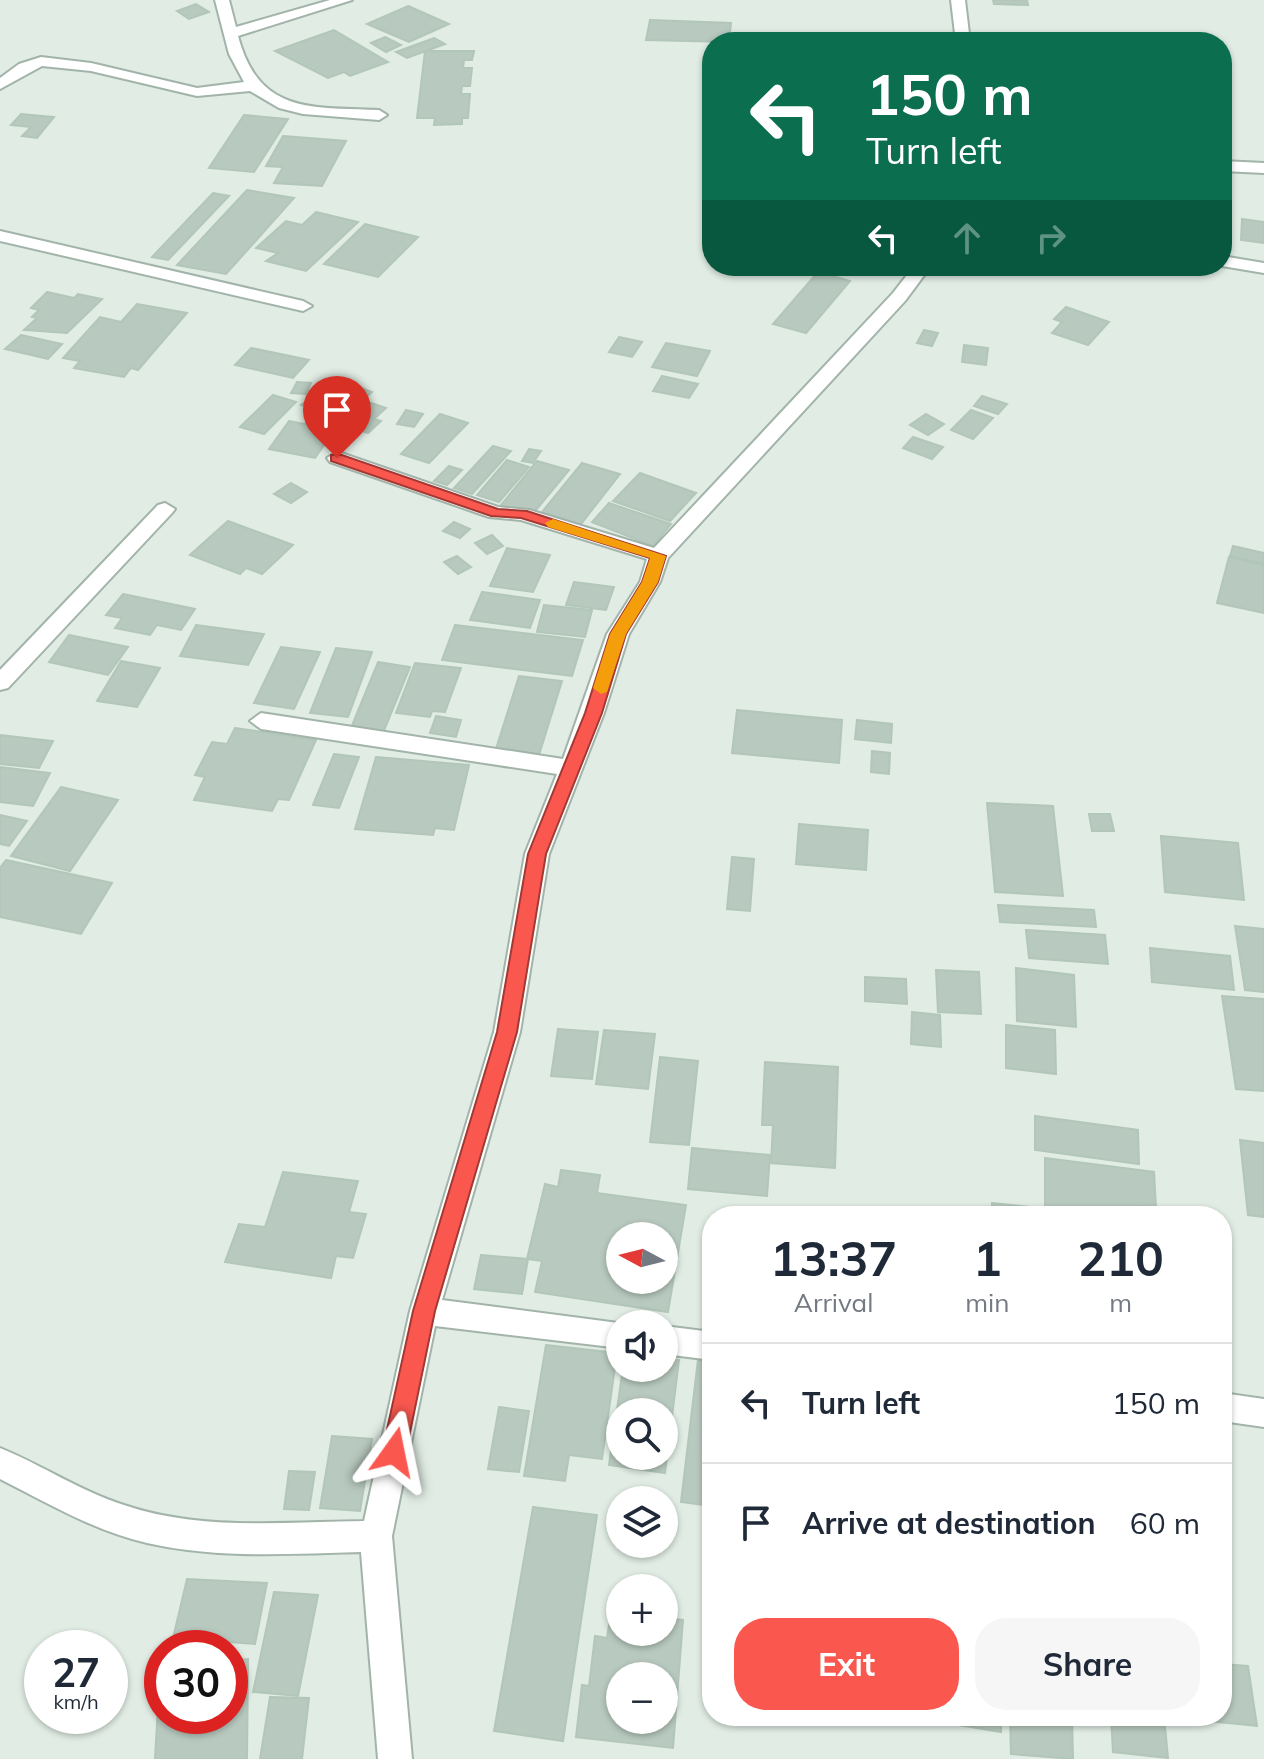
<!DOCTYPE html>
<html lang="en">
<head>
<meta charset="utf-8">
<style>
  body { margin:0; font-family:Mulish,sans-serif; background:#f6f6f7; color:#1f2937; height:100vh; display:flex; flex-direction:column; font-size:30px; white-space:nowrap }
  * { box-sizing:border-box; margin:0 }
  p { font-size:26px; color:#747a83 }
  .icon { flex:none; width:44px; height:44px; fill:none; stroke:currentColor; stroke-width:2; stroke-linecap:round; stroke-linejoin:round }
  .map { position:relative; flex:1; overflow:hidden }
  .details { position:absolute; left:702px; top:1206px; width:530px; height:520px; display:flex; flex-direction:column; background:#fff; border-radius:32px; box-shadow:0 2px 6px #0004 }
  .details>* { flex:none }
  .hud { position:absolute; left:702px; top:32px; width:530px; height:244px; border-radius:32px; box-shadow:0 2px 6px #0004; background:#0b6e4f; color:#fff; overflow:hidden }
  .needle { width:52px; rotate:277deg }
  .controls { position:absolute; left:606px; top:1222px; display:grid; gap:16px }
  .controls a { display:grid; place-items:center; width:72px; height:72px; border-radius:50%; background:#fff; box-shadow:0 2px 6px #0004; font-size:40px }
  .speed { position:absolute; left:24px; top:1630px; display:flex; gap:16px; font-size:40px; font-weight:700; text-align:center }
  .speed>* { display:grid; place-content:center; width:104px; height:104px; border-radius:50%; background:#fff; box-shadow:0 2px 6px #0004; line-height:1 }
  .speed small { font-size:20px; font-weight:400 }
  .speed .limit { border:12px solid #d22; background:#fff; color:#111 }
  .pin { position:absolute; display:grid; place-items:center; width:68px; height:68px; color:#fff; margin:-82px -34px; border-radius:50% 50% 50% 0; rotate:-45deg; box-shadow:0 0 8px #0007 }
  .pin .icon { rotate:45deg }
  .me { position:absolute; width:88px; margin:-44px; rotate:12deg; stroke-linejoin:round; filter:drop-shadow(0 0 6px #0008) }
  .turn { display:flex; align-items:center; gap:28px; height:168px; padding:0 32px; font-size:36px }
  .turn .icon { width:104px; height:104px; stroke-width:2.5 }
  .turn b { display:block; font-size:56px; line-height:68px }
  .lanes { display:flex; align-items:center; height:76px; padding:0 32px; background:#0003; justify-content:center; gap:40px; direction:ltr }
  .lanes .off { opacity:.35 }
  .eta { display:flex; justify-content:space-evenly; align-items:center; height:136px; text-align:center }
  .eta b { font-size:48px; font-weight:700; line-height:56px }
  .primary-button { display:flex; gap:16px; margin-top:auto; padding:16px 32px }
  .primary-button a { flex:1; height:92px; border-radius:32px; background:#fa584f; color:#fff; font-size:32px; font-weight:700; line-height:92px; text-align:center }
  .primary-button a+a { background:#f6f6f7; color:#1f2937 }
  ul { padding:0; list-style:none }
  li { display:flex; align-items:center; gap:24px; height:120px; padding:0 32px; border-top:2px solid #e0e1e3 }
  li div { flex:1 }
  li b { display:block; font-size:30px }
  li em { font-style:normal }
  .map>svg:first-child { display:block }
  .building { fill:#b8c9bf; stroke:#b2c6b9; stroke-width:2; fill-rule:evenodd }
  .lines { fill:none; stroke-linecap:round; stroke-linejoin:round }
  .minor-casing { stroke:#a2b4aa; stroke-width:4 }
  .minor { fill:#fff; fill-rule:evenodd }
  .route { fill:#fa584f; stroke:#a23933; stroke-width:2 }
  .slow { fill:#f59e0b }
</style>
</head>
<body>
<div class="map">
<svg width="1264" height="1759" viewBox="0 0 1264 1759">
  <rect width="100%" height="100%" fill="#e0ece4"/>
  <g class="building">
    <path d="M993 0H1027L1028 5 994 4Z"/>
    <path d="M196 4 209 12 189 19 177 11Z"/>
    <path d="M408 6 449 24 409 42 367 24Z"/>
    <path d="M650 20 731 23 729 42 646 40Z"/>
    <path d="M334 30 388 62 350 76 344 72 328 78 275 51Z"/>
    <path d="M1048 33 1067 34 1068 42H1049Z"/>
    <path d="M385 37 401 45 386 52 371 43Z"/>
    <path d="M434 38 445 44 407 58 396 52Z"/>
    <path d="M425 51H474L472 60H464L463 68H472L470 86H462L461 94H470L468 118H462V124L434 125 435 118H417Z"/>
    <path d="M21 114 54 117 37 138 22 136 31 127 11 125Z"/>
    <path d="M244 115 288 119 254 172 209 168Z"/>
    <path d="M283 136 346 141 322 186 274 183 283 167 266 166Z"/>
    <path d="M247 190 294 198 226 274 177 265Z"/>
    <path d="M213 193 229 196 168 260 152 257Z"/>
    <path d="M316 212 358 222 306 271 266 261 278 253 256 248 286 221 302 225Z"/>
    <path d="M1242 219 1264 222V243L1241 240Z"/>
    <path d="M365 224 418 237 378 277 324 264Z"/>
    <path d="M818 272 850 281 806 333 773 324Z"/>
    <path d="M47 292 74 298 78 294 102 299 67 333 24 330 37 318 32 317 39 310 31 308Z"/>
    <path d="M137 304 187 313 138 370 131 368 124 377 74 368 80 361 63 358 100 317 121 322Z"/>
    <path d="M1066 307 1109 322 1088 345 1052 333 1062 322 1054 319Z"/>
    <path d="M924 330 938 333 932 346 917 343Z"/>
    <path d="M21 335 62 344 48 359 5 349Z"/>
    <path d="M619 337 642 342 632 357 609 352Z"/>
    <path d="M666 343 710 351 697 376 652 367Z"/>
    <path d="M964 345 988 348 986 365 962 362Z"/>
    <path d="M251 348 309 360 293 378 235 365Z"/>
    <path d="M662 376 698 384 689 398 653 391Z"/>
    <path d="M336 378 372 392 338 420 301 405Z"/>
    <path d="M297 382 311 383 306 394 291 393Z"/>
    <path d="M273 395 296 402 264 434 240 427Z"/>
    <path d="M982 396 1007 404 998 414 974 406Z"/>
    <path d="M371 403 386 408 374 419 381 421 368 433 346 426Z"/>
    <path d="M406 410 423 414 414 427 397 424Z"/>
    <path d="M971 410 993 418 973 439 951 430Z"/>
    <path d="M440 414 468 423 429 463 401 454Z"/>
    <path d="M926 414 944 424 928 435 910 425Z"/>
    <path d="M289 421 335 430 315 458 269 449Z"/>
    <path d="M913 437 943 447 932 459 903 448Z"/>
    <path d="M493 446 511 451 472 494 454 488Z"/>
    <path d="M529 449 541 451 533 463 522 461Z"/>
    <path d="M507 460 529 467 499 502 477 495Z"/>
    <path d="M537 461 569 470 532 515 501 505Z"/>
    <path d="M582 463 620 474 581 524 542 512Z"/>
    <path d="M449 466 462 470 447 485 434 481Z"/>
    <path d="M640 473 696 493 670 521 613 501Z"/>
    <path d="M291 483 307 492 291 503 274 494Z"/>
    <path d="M609 503 671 524 653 546 592 522Z"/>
    <path d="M228 521 293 545 262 574 246 568 240 574 190 555Z"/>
    <path d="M454 522 470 529 460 538 443 531Z"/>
    <path d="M492 535 503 546 487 554 475 543Z"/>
    <path d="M1233 546 1264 553V564L1230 556Z"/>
    <path d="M507 548 550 555 533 592 490 586Z"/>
    <path d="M457 556 471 567 458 574 444 562Z"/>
    <path d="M1229 557 1264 565V613L1217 603Z"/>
    <path d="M574 582 614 587 606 610 566 605Z"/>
    <path d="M482 592 540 600 530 628 470 620Z"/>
    <path d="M123 594 195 609 181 630 157 625 150 635 115 628 122 618 106 615Z"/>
    <path d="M544 605 592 610 585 637 537 632Z"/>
    <path d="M196 625 264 634 248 665 180 656Z"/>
    <path d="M455 625 583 640 572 676 442 660Z"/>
    <path d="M69 635 128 647 108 675 49 662Z"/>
    <path d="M281 647 320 652 294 709 254 703Z"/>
    <path d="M336 648 372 652 348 717 310 713Z"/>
    <path d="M121 661 160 668 137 707 97 701Z"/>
    <path d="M378 662 410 667 383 733 351 728Z"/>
    <path d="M415 663 461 668 445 712 432 711 430 717 396 713Z"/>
    <path d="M519 676 562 681 539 755 496 749Z"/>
    <path d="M737 710 842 720 839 763 732 753Z"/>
    <path d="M436 716 461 720 456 737 430 733Z"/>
    <path d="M857 720 892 724 891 743 855 739Z"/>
    <path d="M235 728 316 740 289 800 278 799 272 811 194 800 205 777 195 775 212 742 227 744Z"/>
    <path d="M0 735 53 741 39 768 0 764Z"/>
    <path d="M872 751 890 753 889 774 871 772Z"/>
    <path d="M334 754 359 757 339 808 313 805Z"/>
    <path d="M376 757 469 765 454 830 435 828 433 835 355 829Z"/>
    <path d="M0 767 50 773 33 806 0 802Z"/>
    <path d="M61 787 118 800 70 871 11 856Z"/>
    <path d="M987 803 1053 806 1063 896 995 892Z"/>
    <path d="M1089 814H1110L1114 831H1092Z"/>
    <path d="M0 815 27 821 9 846 0 844Z"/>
    <path d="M799 824 868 830 866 870 796 864Z"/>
    <path d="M1161 836 1238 843 1244 900 1165 892Z"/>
    <path d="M732 857 754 859 750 911 727 909Z"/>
    <path d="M6 860 112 883 81 934 0 917V868Z"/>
    <path d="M998 905 1094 910 1096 927 1000 922Z"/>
    <path d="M1235 926 1264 929V992L1245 990Z"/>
    <path d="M1026 930 1105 935 1108 964 1029 958Z"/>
    <path d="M1150 948 1230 956 1234 990 1152 982Z"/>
    <path d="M1016 968 1074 975 1076 1027 1017 1021Z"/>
    <path d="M936 970 979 972 981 1014 938 1012Z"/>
    <path d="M865 977 906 979 907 1004 865 1001Z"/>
    <path d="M1222 996 1264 999V1091L1236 1089Z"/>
    <path d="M912 1012 940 1015 941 1047 911 1044Z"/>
    <path d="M1006 1025 1055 1030 1056 1074 1006 1068Z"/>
    <path d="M558 1029 598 1032 592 1079 551 1076Z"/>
    <path d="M604 1030 655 1034 648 1089 596 1084Z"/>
    <path d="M660 1057 698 1061 689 1145 650 1142Z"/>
    <path d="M765 1062 838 1067 835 1168 771 1163 773 1125H762Z"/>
    <path d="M1035 1116 1138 1130 1139 1164 1035 1150Z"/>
    <path d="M1240 1140 1264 1143V1217L1248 1215Z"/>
    <path d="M692 1148 770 1155 767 1196 688 1189Z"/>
    <path d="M1045 1158 1154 1172 1156 1209 1136 1206V1216H1045Z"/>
    <path d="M561 1170 600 1175 597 1193 686 1205 668 1312 535 1292 542 1261 527 1259 545 1184 558 1187ZM620 1236H664V1280H620Z"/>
    <path d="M283 1172 358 1181 349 1212 366 1214 353 1258 336 1256 331 1278 225 1262 239 1224 265 1227Z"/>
    <path d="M992 1203 1038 1208 1039 1216H992Z"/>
    <path d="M481 1255 528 1259 522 1294 474 1289Z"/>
    <path d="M546 1345 617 1353 602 1459 569 1455 565 1481 524 1476Z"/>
    <path d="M664 1358 679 1360 665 1473 609 1465 623 1368H664ZM620 1412H664V1456H620Z"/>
    <path d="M698 1360 712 1362V1506L681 1502Z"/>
    <path d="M499 1407 529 1411 519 1472 488 1469Z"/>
    <path d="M332 1436 372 1439 360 1511 320 1508Z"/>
    <path d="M289 1471 315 1472 309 1510 284 1509Z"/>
    <path d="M533 1507 597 1515 563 1741 494 1731Z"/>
    <path d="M187 1579 267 1583 255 1644 173 1638Z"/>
    <path d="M274 1592 318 1595 298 1696 253 1692Z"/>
    <path d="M611 1612 620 1613V1632H664V1618L683 1620 673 1748 576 1737 582 1685 589 1686 595 1636 607 1638ZM620 1676H664V1720H620Z"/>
    <path d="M248 1659 247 1759H155L160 1670 162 1716H230V1661Z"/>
    <path d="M1222 1664 1248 1666 1257 1726 1176 1718 1222 1716Z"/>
    <path d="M270 1697 309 1698 302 1759H260Z"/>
    <path d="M952 1716H1001V1732L952 1724Z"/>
    <path d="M1010 1716H1072L1073 1759 1011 1754Z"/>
    <path d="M1111 1716H1164L1168 1758 1113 1752Z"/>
  </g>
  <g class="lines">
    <defs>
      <g id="minor">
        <path d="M215 0H229L236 27 330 0H352L238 36C259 114 310 107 379 110L387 115 379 120 303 114 279 108 250 91 197 96 91 71 42 66 0 89V78L19 64 41 57 91 63 197 88 244 82 229 54Z"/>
        <path d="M951 0H965L970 42H956Z"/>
        <path d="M1222 161 1264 163V173L1222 171Z"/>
        <path d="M0 231 303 301 312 306 303 311 0 241Z"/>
        <path d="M1222 256 1264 263V273L1222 266Z"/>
        <path d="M914 266H931L905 301 668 558 660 582 629 634 604 713 549 854 520 1032 442 1300 626 1324H620V1348L435 1326 392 1536 412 1759H378L361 1552C290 1554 217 1559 147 1543 95 1531 47 1503 0 1479V1448C42 1465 80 1491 124 1505 200 1531 284 1522 364 1521L410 1311 494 1032 525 854 557 774 261 729 250 721 261 713 563 759 607 634 640 582 647 559 521 520 489 517 330 462 327 458 337 452 344 454 498 507 529 510 654 548 893 293Z"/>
        <path d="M165 503 175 509 172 513 8 688 0 690V670L158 505Z"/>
        <path d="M664 1326 712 1332V1360L664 1354Z"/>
        <path d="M1222 1393 1264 1399V1427L1222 1421Z"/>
      </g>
    </defs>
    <use href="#minor" class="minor-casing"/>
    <use href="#minor" class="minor"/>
  </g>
  <path class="route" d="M331 455H342L498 509 527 511 666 556 658 582 626 634 602 713 546 854 517 1032 435 1311 406 1452 402 1460 394 1463 386 1460 382 1452 413 1311 497 1032 528 854 585 713 610 634 642 582 650 558 521 518 491 516 331 461Z"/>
  <path class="slow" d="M553 519 666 556 658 582 626 634 607 692 601 694 593 688 610 634 642 582 650 558 548 527 545 523Z"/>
</svg>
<div class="controls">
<a><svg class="needle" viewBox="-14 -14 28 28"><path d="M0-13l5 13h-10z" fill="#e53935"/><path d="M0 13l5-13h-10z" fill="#747a83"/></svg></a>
<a><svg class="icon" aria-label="sound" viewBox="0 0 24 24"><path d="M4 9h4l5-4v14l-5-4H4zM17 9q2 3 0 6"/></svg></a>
<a><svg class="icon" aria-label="search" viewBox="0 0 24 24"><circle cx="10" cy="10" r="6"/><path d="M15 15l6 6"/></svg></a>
<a><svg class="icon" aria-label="layers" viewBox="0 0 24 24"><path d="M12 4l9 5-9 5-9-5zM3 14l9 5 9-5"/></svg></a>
<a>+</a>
<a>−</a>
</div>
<div class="speed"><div>27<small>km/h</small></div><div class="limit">30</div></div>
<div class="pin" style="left:337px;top:458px;background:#d93025"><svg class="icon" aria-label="arrive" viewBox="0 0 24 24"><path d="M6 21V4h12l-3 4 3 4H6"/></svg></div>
<svg class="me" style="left:394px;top:1452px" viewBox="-20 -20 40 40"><path d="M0-17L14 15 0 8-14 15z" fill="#fa584f" stroke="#fff" stroke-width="4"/></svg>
<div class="hud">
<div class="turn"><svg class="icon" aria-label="left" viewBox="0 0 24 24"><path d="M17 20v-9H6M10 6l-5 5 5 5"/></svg><div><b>150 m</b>Turn left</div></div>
<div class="lanes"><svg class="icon" aria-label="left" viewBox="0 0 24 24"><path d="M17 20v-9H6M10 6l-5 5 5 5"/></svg><svg class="icon off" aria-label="ahead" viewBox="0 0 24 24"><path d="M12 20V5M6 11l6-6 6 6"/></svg><svg class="icon off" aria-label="right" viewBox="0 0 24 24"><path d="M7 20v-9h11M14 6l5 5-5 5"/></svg></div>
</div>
<section class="details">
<div class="eta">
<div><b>13:37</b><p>Arrival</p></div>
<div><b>1</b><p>min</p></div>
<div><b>210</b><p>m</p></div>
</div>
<ul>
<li><svg class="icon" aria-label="left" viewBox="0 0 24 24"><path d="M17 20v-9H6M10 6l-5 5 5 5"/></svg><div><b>Turn left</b></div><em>150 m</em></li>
<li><svg class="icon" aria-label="arrive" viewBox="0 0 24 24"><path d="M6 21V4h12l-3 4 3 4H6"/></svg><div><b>Arrive at destination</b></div><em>60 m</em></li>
</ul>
<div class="primary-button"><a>Exit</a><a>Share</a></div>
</section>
</div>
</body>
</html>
